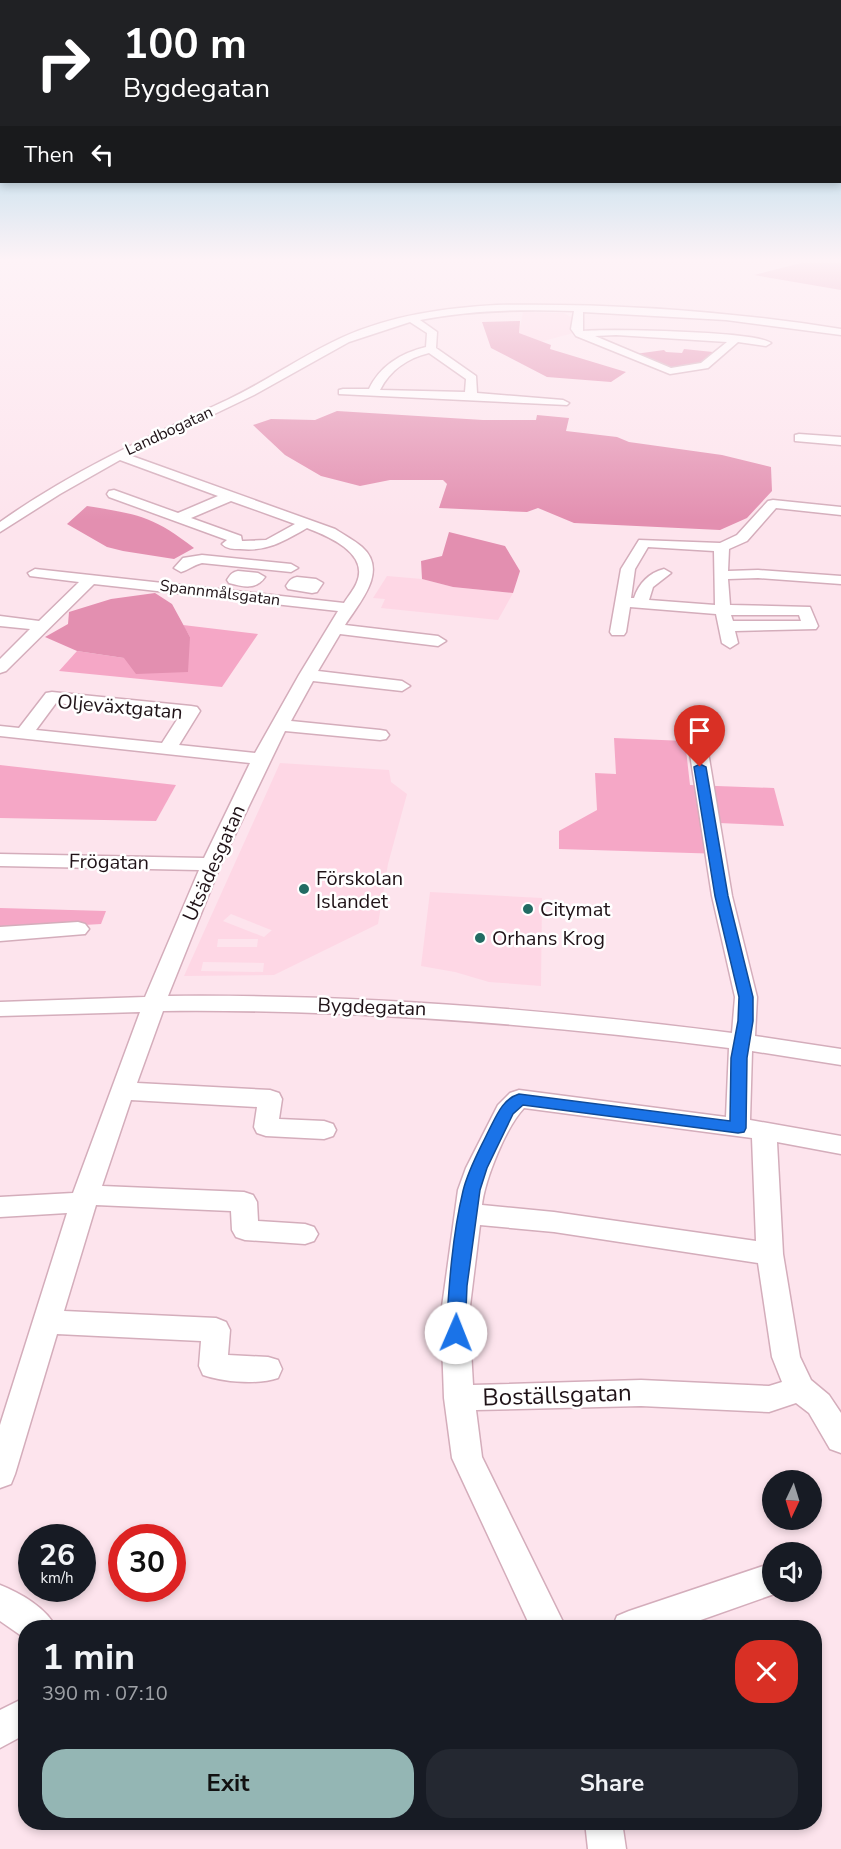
<!DOCTYPE html>
<html lang="en">
<head>
<meta charset="utf-8">
<style>
  body { margin:0; font-family:"Nunito Sans",sans-serif; background:#242831; color:#f1f3f6; height:100vh; display:flex; flex-direction:column; font-size:22px; white-space:nowrap }
  * { box-sizing:border-box; margin:0 }
  p { font-size:20px; color:#9ea1a6 }
  .icon { flex:none; width:33px; height:33px; fill:none; stroke:currentColor; stroke-width:2; stroke-linecap:round; stroke-linejoin:round }
  .map { position:relative; flex:1; overflow:hidden }
  .details { position:absolute; left:18px; top:1620px; width:804px; height:210px; display:flex; flex-direction:column; background:#171b24; border-radius:24px; box-shadow:0 3px 9px #0003 }
  .details>* { flex:none }
  .guide { position:absolute; left:0px; top:0px; width:842px; height:183px; box-shadow:0 3px 9px #0003; background:#202124; color:#fff; overflow:hidden }
  .needle { width:39px; rotate:184deg }
  .tools { position:absolute; left:762px; top:1470px; display:grid; gap:12px }
  .tools a { display:grid; place-items:center; width:60px; height:60px; border-radius:50%; background:#171b24; box-shadow:0 3px 9px #0003; font-size:30px }
  .speed { position:absolute; left:18px; top:1524px; display:flex; gap:12px; font-size:30px; font-weight:700; text-align:center }
  .speed>* { display:grid; place-content:center; width:78px; height:78px; border-radius:50%; background:#171b24; box-shadow:0 3px 9px #0003; line-height:1 }
  .speed small { font-size:15px; font-weight:400 }
  .speed .limit { border:9px solid #d22; background:#fff; color:#111 }
  .pin { position:absolute; display:grid; place-items:center; width:51px; height:51px; color:#fff; margin:-62px -26px; border-radius:50% 50% 50% 0; rotate:-45deg; box-shadow:0 0 6px #0007 }
  .pin .icon { rotate:45deg }
  .me { position:absolute; width:66px; margin:-33px; rotate:1deg; stroke-linejoin:round; filter:drop-shadow(0 0 4px #0008) }
  .turn { display:flex; align-items:center; gap:21px; height:126px; padding:0 24px; font-size:27px }
  .turn .icon { width:78px; height:78px; stroke-width:2.5 }
  .turn b { display:block; font-size:42px; line-height:51px }
  .then { display:flex; align-items:center; height:57px; padding:0 24px; background:#0003; gap:12px; font-size:22px }
  .round { display:grid; place-items:center; flex:none; width:63px; height:63px; border-radius:24px; background:#242831 }
  .head { display:flex; align-items:center; justify-content:space-between; height:102px; padding:0 24px }
  h1 { font-size:36px; font-weight:700; line-height:45px }
  .cta { display:flex; gap:12px; margin-top:auto; padding:12px 24px }
  .cta a { flex:1; height:69px; border-radius:24px; background:#94b6b4; color:#111; font-size:24px; font-weight:700; line-height:69px; text-align:center }
  .cta a+a { background:#242831; color:#f1f3f6 }
  .map>svg:first-child { display:block }
  .built { fill:#fed7e5; fill-rule:evenodd }
  .green { fill:#f5a7c6 }
  .forest { fill:#e38fb0 }
  .lines { fill:none; stroke-linecap:round; stroke-linejoin:round }
  .minor-casing { stroke:#d4adbb; stroke-width:3 }
  .minor { fill:#fff; fill-rule:evenodd }
  .route { fill:#1a73e8; stroke:#114b97; stroke-width:1.5 }
  .poi-dot { fill:#226b63; stroke:#fff; stroke-width:2 }
  .labels { text-anchor:middle; dominant-baseline:central; stroke-width:5; stroke-linejoin:round; paint-order:stroke }
  .far-street-label { font-size:16px; fill:#201318; stroke:#fff }
  .street-label { font-size:20px; fill:#201318; stroke:#fff }
  .poi-label { font-size:20px; fill:#201318; stroke:#fff; text-anchor:start }
  .near-street-label { font-size:24px; fill:#201318; stroke:#fff }
</style>
</head>
<body>
<div class="map">
<svg width="841" height="1849" viewBox="0 0 841 1849">
  <rect width="100%" height="100%" fill="#fde4ed"/>
  <g class="built">
    <path d="M523 312 564 313 574 319 573 333 540 342 519 333Z"/>
    <path d="M387 576 422 579 453 587 513 593 498 620 381 608 385 599 373 598Z"/>
    <path d="M280 763 389 770 391 782 407 794 388 864 378 924 274 975 184 976ZM231 914 271 930H272L264 937 223 921ZM218 939H258L257 947H217ZM203 962 264 963 263 972 201 971Z"/>
    <path d="M430 892 542 898 541 986 489 982 455 972 421 966Z"/>
  </g>
  <g class="green">
    <path d="M183 625 258 634 222 687 59 671 77 651 124 658 190 637Z"/>
    <path d="M614 738 685 741 690 785 774 788 784 826 719 823 724 854 559 849V831L597 810 595 773 616 774Z"/>
    <path d="M0 765 176 785 156 821 0 818Z"/>
    <path d="M0 908 106 911 101 924 0 930Z"/>
  </g>
  <g class="forest">
    <path d="M801 263H841V290L754 275Z"/>
    <path d="M520 321 519 333 551 345 550 349 626 372 611 382 547 377 491 348 482 322Z"/>
    <path d="M684 349 713 352 700 365 672 368 635 354 664 350 666 352 682 353Z"/>
    <path d="M337 411 483 420H536L537 415 569 418 566 431 617 437 629 442 722 455 771 467 772 491 747 518 720 530 574 523 538 508 527 512 439 508 447 484 443 480H390L360 486 321 476 285 455 253 425 271 419 315 420Z"/>
    <path d="M87 506C137 514 153 516 194 548L174 559 123 551 107 547 67 524Z"/>
    <path d="M449 532 505 546 520 571 513 593 453 587 422 579 421 561 442 556Z"/>
    <path d="M155 593 172 604 190 637 188 672 136 674 124 658 77 651 45 637 68 624 69 612 111 599Z"/>
  </g>
  <g class="lines">
    <defs>
      <g id="minor">
        <path d="M497 305C612 303 728 311 841 329V335L726 320 583 312V331C610 329 756 331 771 343L766 346 738 342 708 368 670 374 576 336 571 329 574 311C522 309 471 310 420 320L437 332 436 348 476 376 477 393 563 400 569 403 567 405 339 394V390L343 389H369C380 366 401 353 426 347L427 333 410 322 349 342 254 395 129 455 335 529C344 535 354 540 362 547 389 571 359 603 345 625L438 636 446 641 438 646 340 634 318 671 402 681 410 686 402 691 313 681 291 721 380 730 386 731 389 735 386 739 380 740 285 731 221 864 168 996C357 994 545 1009 732 1033L735 997 712 896 686 728 689 724H701L704 728 732 896 757 997 755 1036 841 1049V1065L752 1051 750 1120 841 1136V1154L777 1142 783 1254 800 1357 811 1380 829 1395 841 1413V1453L830 1449 809 1413 796 1403 769 1412 641 1406 476 1410 482 1457 566 1628H531L452 1458 444 1398 441 1314 458 1190 466 1168 498 1105 510 1093 519 1090 726 1117 729 1048C541 1024 352 1009 163 1011L137 1083 270 1090 279 1093 282 1099 279 1119 324 1121 333 1124 336 1130 333 1136 324 1139 266 1136 257 1133 254 1127 257 1107 131 1100 102 1186 244 1192 253 1195 257 1202 258 1221 305 1224 314 1227 318 1234 314 1241 305 1244 245 1240 236 1237 232 1230 231 1211 96 1205 64 1311 216 1318 226 1322 230 1330 228 1355 268 1357 278 1360 282 1369 278 1378C258 1385 223 1382 203 1375L199 1366 201 1341 57 1334 15 1474 11 1484 0 1488V1425L67 1213 0 1217V1197L73 1193 140 1012 0 1016V1002L145 997 199 870 0 866V854L204 858 250 763 0 736V726L19 728 46 693 52 692 191 706 197 707 200 711 179 745 255 753 299 675 338 611 94 584 6 671 0 673V659L30 629 0 626V616L39 621 79 582 30 576 28 573 35 569 344 603C348 596 354 590 357 582 369 553 328 536 307 528 284 541 267 552 240 549 233 549 227 549 222 544L227 540 109 497 107 494 109 491 114 490 178 513 218 496 120 460 60 494 0 532V522C72 471 148 437 227 400 267 381 303 355 343 337 392 315 444 308 497 305ZM616 335 727 342 701 363 671 368 595 336ZM429 353 466 379 465 392 380 390C390 370 408 358 429 353ZM231 501 295 524 266 540 244 541H242L241 536 191 518ZM56 703 180 715 162 743 36 730ZM524 1108 752 1138 756 1241 554 1212 482 1205C485 1179 506 1127 524 1108ZM480 1225 554 1232 758 1263 772 1357 782 1382 769 1386 641 1380 473 1385 469 1314Z"/>
        <path d="M799 434 841 437V445L795 441V435Z"/>
        <path d="M773 500 841 507V515L776 508 747 541 729 549 728 571 758 570 841 576V584L758 578 728 579 730 605 810 607 818 626 816 629 735 631 738 643 730 648 722 643 716 614 630 607 626 632 624 635H612L610 632 621 569 639 540 720 543 737 535 768 501ZM648 547 714 551 715 605 649 600 653 587 671 573 664 569C649 573 639 583 634 598H631L635 569ZM731 615H799L801 621H733Z"/>
        <path d="M202 555 291 564 298 568 291 572 202 563C193 565 189 570 181 572L174 568 183 558Z"/>
        <path d="M238 571 258 573 265 577C256 590 244 587 229 583L227 580C230 575 232 572 238 571Z"/>
        <path d="M297 577 316 579 323 583 317 592 312 593 288 589 286 586C289 581 291 578 297 577Z"/>
        <path d="M78 922 85 924 89 929 85 934 0 941V927Z"/>
        <path d="M772 1563V1592H780L678 1628H612L617 1616 629 1611Z"/>
        <path d="M0 1585C20 1593 47 1608 56 1628H26V1639L0 1621Z"/>
        <path d="M26 1697V1734L0 1748V1710Z"/>
        <path d="M585 1822H622L626 1849H588Z"/>
      </g>
    </defs>
    <use href="#minor" class="minor-casing"/>
    <use href="#minor" class="minor"/>
  </g>
  <linearGradient id="sky" x2="0" y2="1"><stop stop-color="#75c6e0"/><stop offset="0.5" stop-color="#fef3f7"/><stop offset="1" stop-color="#fef3f7" stop-opacity="0"/></linearGradient>
  <rect width="841" height="521" fill="url(#sky)"/>
  <path class="route" d="M700 764 706 767 728 896 753 997V1021L747 1058 746 1128 744 1132 738 1133 523 1105 513 1114 487 1168 480 1190 467 1286 465 1333 462 1338 456 1340 449 1338 446 1333C449 1286 452 1237 463 1191 468 1170 479 1151 488 1132 496 1117 502 1099 519 1094L730 1121 731 1058 738 1021 739 997 715 896 694 767Z"/>
  <g class="poi-dot">
    <circle cx="304" cy="889" r="6"/>
    <circle cx="528" cy="909" r="6"/>
    <circle cx="480" cy="938" r="6"/>
  </g>
  <g class="labels">
    <g class="far-street-label">
      <text transform="translate(169 431) rotate(-25)">Landbogatan</text>
      <text transform="translate(220 593) rotate(7)">Spannmålsgatan</text>
    </g>
    <g class="street-label">
      <text transform="translate(120 707) rotate(5)">Oljeväxtgatan</text>
      <text transform="translate(109 862) rotate(1)">Frögatan</text>
      <text transform="translate(214 863) rotate(-66)">Utsädesgatan</text>
      <text transform="translate(372 1007) rotate(2)">Bygdegatan</text>
    </g>
    <g class="poi-label">
      <text x="316" y="878">Förskolan<tspan x="316" dy="23">Islandet</tspan></text>
      <text x="540" y="909">Citymat</text>
      <text x="492" y="938">Orhans Krog</text>
    </g>
    <g class="near-street-label">
      <text transform="translate(557 1395) rotate(-2)">Boställsgatan</text>
    </g>
  </g>
</svg>
<div class="tools">
<a><svg class="needle" viewBox="-14 -14 28 28"><path d="M0-13l5 13h-10z" fill="#e53935"/><path d="M0 13l5-13h-10z" fill="#9ea1a6"/></svg></a>
<a><svg class="icon" aria-label="sound" viewBox="0 0 24 24"><path d="M4 9h4l5-4v14l-5-4H4zM17 9q2 3 0 6"/></svg></a>
</div>
<div class="speed"><div>26<small>km/h</small></div><div class="limit">30</div></div>
<div class="pin" style="left:700px;top:767px;background:#d93025"><svg class="icon" aria-label="arrive" viewBox="0 0 24 24"><path d="M6 21V4h12l-3 4 3 4H6"/></svg></div>
<svg class="me" style="left:456px;top:1333px" viewBox="-20 -20 40 40"><circle r="19" fill="#fff"/><path d="M0-13L10 11 0 6-10 11z" fill="#1a73e8"/></svg>
<div class="guide">
<div class="turn"><svg class="icon" aria-label="right" viewBox="0 0 24 24"><path d="M7 20v-9h11M14 6l5 5-5 5"/></svg><div><b>100 m</b>Bygdegatan</div></div>
<div class="then">Then<svg class="icon" aria-label="left" viewBox="0 0 24 24"><path d="M17 20v-9H6M10 6l-5 5 5 5"/></svg></div>
</div>
<section class="details">
<div class="head"><div><h1>1 min</h1><p>390 m · 07:10</p></div><a class="round" style="background:#d93025;color:#fff"><svg class="icon" aria-label="close" viewBox="0 0 24 24"><path d="M6 6l12 12M18 6L6 18"/></svg></a></div>
<div class="cta"><a>Exit</a><a>Share</a></div>
</section>
</div>
</body>
</html>
